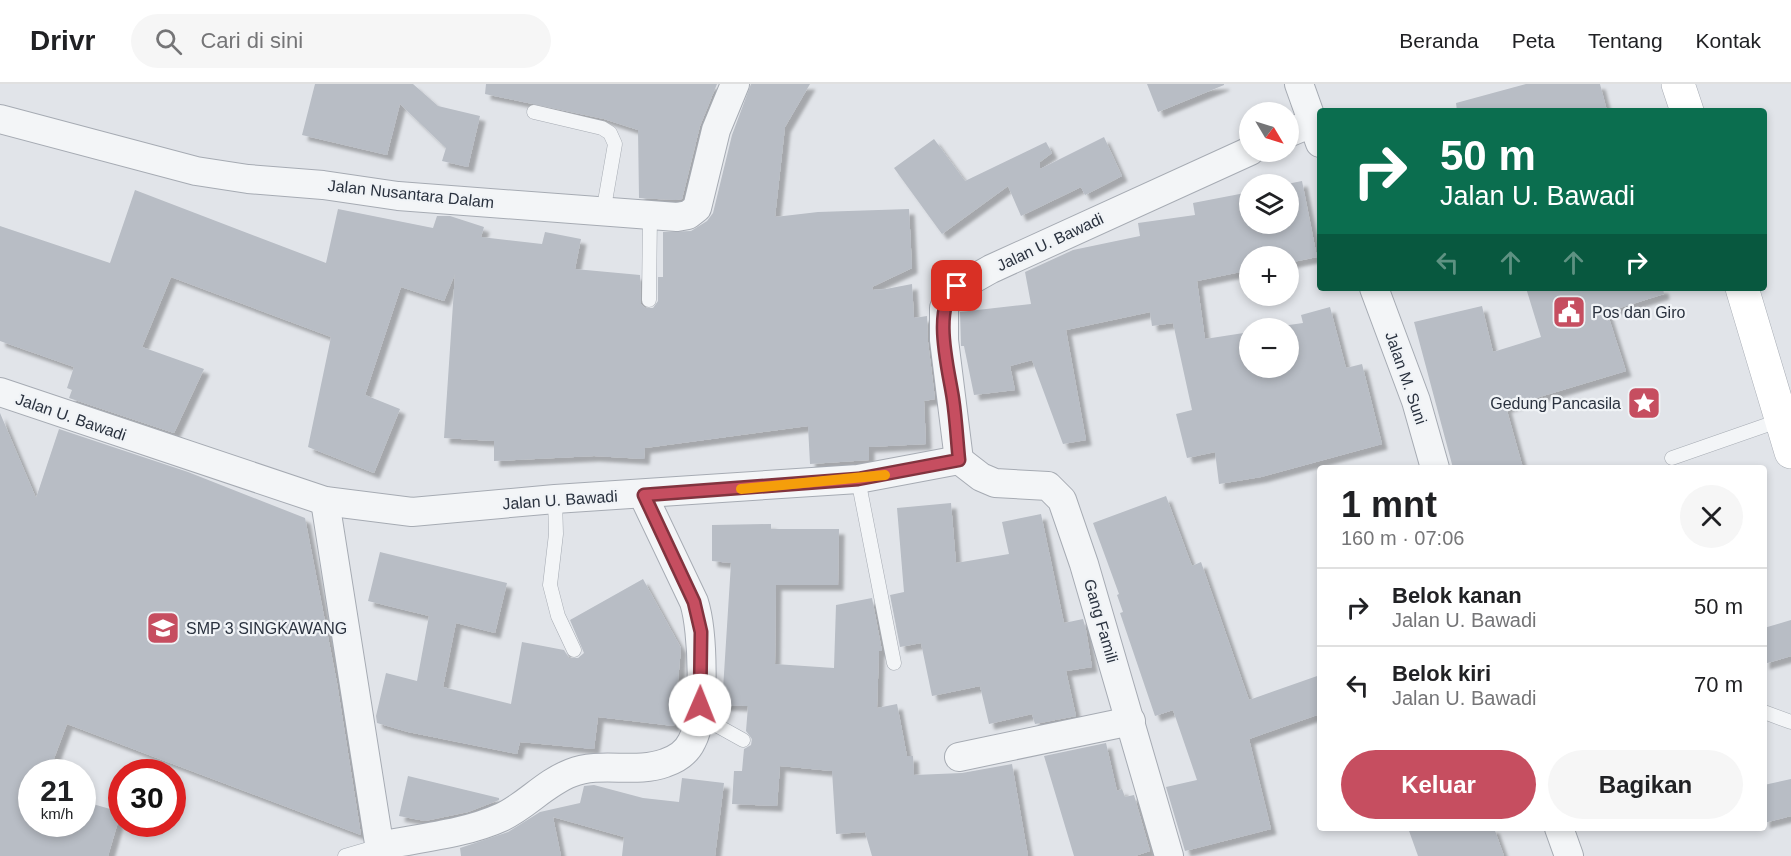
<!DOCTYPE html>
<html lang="id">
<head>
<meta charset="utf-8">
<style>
  body { margin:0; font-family:Arial,sans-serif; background:#f6f6f6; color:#202124; height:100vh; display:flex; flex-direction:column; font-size:22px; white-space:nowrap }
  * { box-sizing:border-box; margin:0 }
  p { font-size:20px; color:#757577 }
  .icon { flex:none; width:33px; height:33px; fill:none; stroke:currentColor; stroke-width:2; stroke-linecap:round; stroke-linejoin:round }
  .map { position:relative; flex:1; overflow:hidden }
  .sheet { position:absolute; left:1317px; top:381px; width:450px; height:366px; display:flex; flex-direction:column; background:#fff; border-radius:6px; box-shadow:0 3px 9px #0003 }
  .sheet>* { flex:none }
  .top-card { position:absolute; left:1317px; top:24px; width:450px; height:183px; border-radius:6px; box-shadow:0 3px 9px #0003; background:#0b6e4f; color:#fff; overflow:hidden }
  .needle { width:39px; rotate:128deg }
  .tools { position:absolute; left:1239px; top:18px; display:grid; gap:12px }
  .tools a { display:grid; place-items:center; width:60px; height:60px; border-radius:50%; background:#fff; box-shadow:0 3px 9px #0003; font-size:30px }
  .speed { position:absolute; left:18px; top:675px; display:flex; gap:12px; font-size:30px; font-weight:700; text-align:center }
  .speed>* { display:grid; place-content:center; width:78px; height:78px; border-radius:50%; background:#fff; box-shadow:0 3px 9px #0003; line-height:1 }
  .speed small { font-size:15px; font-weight:400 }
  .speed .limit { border:9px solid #d22; background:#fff; color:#111 }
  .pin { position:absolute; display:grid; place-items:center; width:51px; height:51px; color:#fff; margin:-26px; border-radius:12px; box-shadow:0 3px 9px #0006 }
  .me { position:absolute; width:66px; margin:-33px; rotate:1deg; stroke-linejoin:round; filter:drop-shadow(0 0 4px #0008) }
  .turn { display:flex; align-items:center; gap:21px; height:126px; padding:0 24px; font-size:27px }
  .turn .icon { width:78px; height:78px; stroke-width:2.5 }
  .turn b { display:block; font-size:42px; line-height:51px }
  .lanes { display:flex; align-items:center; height:57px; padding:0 24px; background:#0003; justify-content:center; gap:30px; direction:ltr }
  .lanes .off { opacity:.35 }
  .round { display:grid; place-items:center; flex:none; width:63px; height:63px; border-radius:32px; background:#f6f6f6 }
  .summary { display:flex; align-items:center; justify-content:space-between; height:102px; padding:0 24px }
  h1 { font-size:36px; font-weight:800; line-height:45px }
  .action { display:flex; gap:12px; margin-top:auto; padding:12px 24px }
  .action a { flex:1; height:69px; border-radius:36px; background:#c64e60; color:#fff; font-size:24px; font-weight:800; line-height:69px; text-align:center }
  .action a+a { background:#f6f6f6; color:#202124 }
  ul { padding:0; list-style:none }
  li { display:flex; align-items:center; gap:18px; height:78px; padding:0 24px; border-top:2px solid #e0e0e0 }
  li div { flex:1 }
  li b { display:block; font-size:22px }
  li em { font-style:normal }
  header { display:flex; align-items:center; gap:36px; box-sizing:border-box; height:84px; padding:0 30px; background:#fff; border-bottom:2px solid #e0e0e0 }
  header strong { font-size:28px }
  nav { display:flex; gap:33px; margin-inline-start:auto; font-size:21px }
  .search { width:420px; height:54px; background:#f6f6f6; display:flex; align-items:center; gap:15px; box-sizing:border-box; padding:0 21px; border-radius:33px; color:#757577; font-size:22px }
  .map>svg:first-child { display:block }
  .building { fill:#b8bdc5; filter:url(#shadow) }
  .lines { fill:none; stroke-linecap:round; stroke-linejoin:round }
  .lane-casing { stroke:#a6abb3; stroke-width:15 }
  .street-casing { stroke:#a6abb3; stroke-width:30 }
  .secondary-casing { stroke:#a6abb3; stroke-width:34 }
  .lane { stroke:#f3f5f7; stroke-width:14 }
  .street { stroke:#f3f5f7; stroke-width:28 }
  .secondary { stroke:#fff; stroke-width:33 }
  .route-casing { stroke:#81333e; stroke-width:15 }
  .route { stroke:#c64e60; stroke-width:10 }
  .slow { stroke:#f59e0b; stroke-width:10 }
  .labels { text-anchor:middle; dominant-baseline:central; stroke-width:4.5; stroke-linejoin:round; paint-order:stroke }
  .street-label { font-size:16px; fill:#2a323f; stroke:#f0f3f6 }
  .poi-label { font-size:16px; fill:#2a323f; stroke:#f0f3f6; text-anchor:start }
</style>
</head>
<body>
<header>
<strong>Drivr</strong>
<div class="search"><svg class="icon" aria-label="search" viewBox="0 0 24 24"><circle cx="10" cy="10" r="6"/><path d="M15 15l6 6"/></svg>Cari di sini</div>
<nav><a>Beranda</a><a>Peta</a><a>Tentang</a><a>Kontak</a></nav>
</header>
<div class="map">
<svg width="1791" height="772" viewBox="0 0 1791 772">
  <defs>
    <filter id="shadow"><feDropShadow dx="5.5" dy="5.5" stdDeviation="1.5" flood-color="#0004"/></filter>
  </defs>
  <rect width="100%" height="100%" fill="#e1e4e9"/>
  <g class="building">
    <path d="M315 0H413L438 22 480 32 468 83 442 77 446 64 400 20 387 71 302 51Z"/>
    <path d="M486 0H717L700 42 682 115 676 116 639 114 638 46 604 35 485 10Z"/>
    <path d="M751 0H810L785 43 775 133 818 128 909 125 912 184 872 203 873 206 886 205 912 200 914 234 927 232 928 258 935 315 924 317 926 360 869 363V376L810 380 808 342 645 364 644 375 594 372 494 377V357L444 354 455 190 444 217 401 203 365 311 400 325 374 389 308 363 331 253 171 193 142 263 204 285 174 349 69 314 72 306 67 304 74 283 0 257V142L110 179 135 106 326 179 338 125 433 144 437 132H450L484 143 481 153 542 160 545 148 581 155 575 185 640 191 641 220 645 224H653L658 217V193H663V148L691 147 707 137 713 129 732 51Z"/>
    <path d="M1147 0H1224V1L1158 28Z"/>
    <path d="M1526 0H1600L1607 27H1457L1456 19Z"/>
    <path d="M1104 53 1122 92 1085 111 1081 103 1021 132 1008 102 942 150 894 84 934 55 965 97 1046 58 1052 69 1040 78V85Z"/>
    <path d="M1302 97 1317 173 1288 179V172H1250V186L1197 197 1205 255 1250 248V284H1288V244H1268L1303 239 1301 231 1330 223 1346 284 1362 280 1382 360 1261 393 1219 400 1215 368 1187 374 1176 330 1192 326 1173 239 1152 242 1150 228 1066 246 1086 356 1063 360 1032 276 1010 282 1015 306 974 311 964 262H961L960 228 1031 220 1025 188 1073 166 1140 152 1138 139 1195 131 1193 119 1250 108V140H1288L1287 100Z"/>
    <path d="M1526 204H1663L1664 210 1607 228 1626 287 1506 323 1523 384H1453L1414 238 1482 222 1493 268 1541 253Z"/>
    <path d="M0 329 36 414 59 345 188 388 305 434 337 599 361 751 67 640 49 688H32V740H82V717L121 728 108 772H0Z"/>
    <path d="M1166 412 1192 482 1201 478 1249 616 1320 591V630L1249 655 1271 745 1185 767 1166 703 1197 696 1173 626 1155 632 1120 529 1123 528 1117 511 1119 510 1093 439Z"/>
    <path d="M951 419 956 479 1009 470 1002 438 1041 430 1064 539 1083 535 1086 546 1092 583 1066 587 1076 632 1035 640 1032 630 989 640 980 602 932 612 921 559 900 563 890 511 904 508 897 424Z"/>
    <path d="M771 440V445H839L838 501H776L775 580 834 584 836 521 872 514 882 567H879L877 624 897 620 907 672H913L914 691 962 689 1012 680 1028 772H872L865 748 836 750 832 687 780 682 777 722 732 720 734 687H742L744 665 751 661 752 655 746 647 748 622 722 621 731 479 712 477V441Z"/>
    <path d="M380 468 507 499 495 549 456 539 443 603 511 620 522 558 564 566 569 574H578L584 569 570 536 643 495 681 564 674 642 598 633 594 665 520 658 517 670 408 648 377 639 376 632 386 589 417 597 429 532 368 517Z"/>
    <path d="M1791 536V572L1764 580V544Z"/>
    <path d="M1106 659 1117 707 1122 705 1125 713 1134 711 1150 767 1135 772H1074L1044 672Z"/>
    <path d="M408 692 499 714V716L468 728 425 737 399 732Z"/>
    <path d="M682 694 724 699 715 772H622L624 753 553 733 561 772H461L460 764 508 748 540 728 580 719 584 702 594 701 643 714 679 718Z"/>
    <path d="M1791 695V732L1764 739V701Z"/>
    <path d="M1408 744H1494L1504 772H1418Z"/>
  </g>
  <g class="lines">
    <defs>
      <g id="lane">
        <path d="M534 28 602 44 610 49 615 60 603 129"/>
        <path d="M649 216 650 131"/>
        <path d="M1672 374 1781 336"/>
        <path d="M858 395 894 579"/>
        <path d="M555 415 556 450 550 501 558 532 574 566"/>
        <path d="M1764 628 1791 638"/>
        <path d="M698 631 743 656"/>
        <path d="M345 772 379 762"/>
      </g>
      <g id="street">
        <path d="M1299 0 1320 59"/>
        <path d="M0 35 196 87 248 95 323 101 398 112 677 133 688 131 697 124 716 46 735 0"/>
        <path d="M1288 49 1312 39"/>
        <path d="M1374 204 1416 317 1435 384"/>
        <path d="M0 308 325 417 412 428 555 415 858 395 959 376"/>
        <path d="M959 376 944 256V224L950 208 991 185 1250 67"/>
        <path d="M959 376 981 393 995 399 1048 402 1062 416 1084 480 1169 772"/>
        <path d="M325 417 381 772"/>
        <path d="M959 673 1131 637"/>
        <path d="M1559 744 1569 772"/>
        <path d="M379 762C419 754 465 750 502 733 527 721 545 699 571 689 601 677 635 690 665 679 677 675 687 668 692 657 706 631 703 546 694 518L643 411"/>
      </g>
      <g id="secondary">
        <path d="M1678 0 1687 27"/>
        <path d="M1742 204 1791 368"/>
      </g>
    </defs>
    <use href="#lane" class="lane-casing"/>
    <use href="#street" class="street-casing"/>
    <use href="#secondary" class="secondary-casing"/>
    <use href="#lane" class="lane"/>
    <use href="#street" class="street"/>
    <use href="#secondary" class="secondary"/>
  </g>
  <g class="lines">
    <defs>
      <path id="route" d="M700 621 701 548 694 518 644 411 858 395 959 376C957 356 956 335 953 315 949 287 931 223 957 202"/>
    </defs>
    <use href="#route" class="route-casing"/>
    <use href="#route" class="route"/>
    <path class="slow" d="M741 405 885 391"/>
  </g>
  <defs>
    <symbol id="civic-square" viewBox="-11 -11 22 22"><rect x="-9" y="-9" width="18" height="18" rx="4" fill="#c64e60" stroke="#f0f3f6"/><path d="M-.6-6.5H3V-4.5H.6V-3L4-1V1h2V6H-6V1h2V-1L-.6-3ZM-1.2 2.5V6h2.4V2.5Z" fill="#fff"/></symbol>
    <symbol id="sight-square" viewBox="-11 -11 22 22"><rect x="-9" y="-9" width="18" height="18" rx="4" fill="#c64e60" stroke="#f0f3f6"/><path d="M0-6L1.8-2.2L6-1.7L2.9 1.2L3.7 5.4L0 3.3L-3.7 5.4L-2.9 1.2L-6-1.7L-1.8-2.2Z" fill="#fff"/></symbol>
    <symbol id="school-square" viewBox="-11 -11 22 22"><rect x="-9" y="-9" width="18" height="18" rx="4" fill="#c64e60" stroke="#f0f3f6"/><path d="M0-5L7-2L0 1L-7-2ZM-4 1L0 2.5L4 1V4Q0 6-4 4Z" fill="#fff"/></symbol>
  </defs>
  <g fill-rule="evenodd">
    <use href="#civic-square" x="1550" y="209" width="38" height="38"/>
    <use href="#sight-square" x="1625" y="300" width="38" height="38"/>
    <use href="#school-square" x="144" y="525" width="38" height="38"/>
  </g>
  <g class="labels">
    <g class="street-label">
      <text transform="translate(411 110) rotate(6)">Jalan Nusantara Dalam</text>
      <text transform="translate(1050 158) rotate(-25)">Jalan U. Bawadi</text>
      <text transform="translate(1406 294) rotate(71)">Jalan M. Suni</text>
      <text transform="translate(71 333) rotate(19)">Jalan U. Bawadi</text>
      <text transform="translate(560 416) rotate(-4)">Jalan U. Bawadi</text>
      <text transform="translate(1101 537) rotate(74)">Gang Famili</text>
    </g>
    <g class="poi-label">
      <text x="1592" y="228">Pos dan Giro</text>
      <text x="1621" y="319" text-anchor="end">Gedung Pancasila</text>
      <text x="186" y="544">SMP 3 SINGKAWANG</text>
    </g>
  </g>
</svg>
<div class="tools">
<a><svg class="needle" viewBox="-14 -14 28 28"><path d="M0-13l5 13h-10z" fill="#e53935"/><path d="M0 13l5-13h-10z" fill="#757577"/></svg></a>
<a><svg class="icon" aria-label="layers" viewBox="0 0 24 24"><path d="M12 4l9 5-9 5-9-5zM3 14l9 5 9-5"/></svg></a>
<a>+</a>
<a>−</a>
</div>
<div class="speed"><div>21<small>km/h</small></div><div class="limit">30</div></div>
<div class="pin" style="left:957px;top:202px;background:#d93025"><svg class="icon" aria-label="arrive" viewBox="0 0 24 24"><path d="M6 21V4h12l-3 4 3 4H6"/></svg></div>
<svg class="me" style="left:700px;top:621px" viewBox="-20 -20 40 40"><circle r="19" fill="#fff"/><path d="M0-13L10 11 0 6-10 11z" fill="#c64e60"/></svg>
<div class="top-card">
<div class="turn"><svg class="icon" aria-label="right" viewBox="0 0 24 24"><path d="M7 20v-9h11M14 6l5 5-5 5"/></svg><div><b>50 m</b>Jalan U. Bawadi</div></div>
<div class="lanes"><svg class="icon off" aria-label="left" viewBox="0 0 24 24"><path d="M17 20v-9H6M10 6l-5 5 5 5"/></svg><svg class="icon off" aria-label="ahead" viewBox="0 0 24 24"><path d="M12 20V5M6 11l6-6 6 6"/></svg><svg class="icon off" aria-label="ahead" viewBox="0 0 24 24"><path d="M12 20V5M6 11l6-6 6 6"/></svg><svg class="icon" aria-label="right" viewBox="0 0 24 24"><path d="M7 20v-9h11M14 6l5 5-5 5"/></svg></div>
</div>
<section class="sheet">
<div class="summary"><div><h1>1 mnt</h1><p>160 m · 07:06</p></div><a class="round"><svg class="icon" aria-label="close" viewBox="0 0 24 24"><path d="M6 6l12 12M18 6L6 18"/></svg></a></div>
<ul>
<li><svg class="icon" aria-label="right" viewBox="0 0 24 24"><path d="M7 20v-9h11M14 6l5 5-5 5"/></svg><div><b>Belok kanan</b><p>Jalan U. Bawadi</p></div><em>50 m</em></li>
<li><svg class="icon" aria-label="left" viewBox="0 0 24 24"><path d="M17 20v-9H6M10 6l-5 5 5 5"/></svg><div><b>Belok kiri</b><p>Jalan U. Bawadi</p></div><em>70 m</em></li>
</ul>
<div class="action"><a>Keluar</a><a>Bagikan</a></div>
</section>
</div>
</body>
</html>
